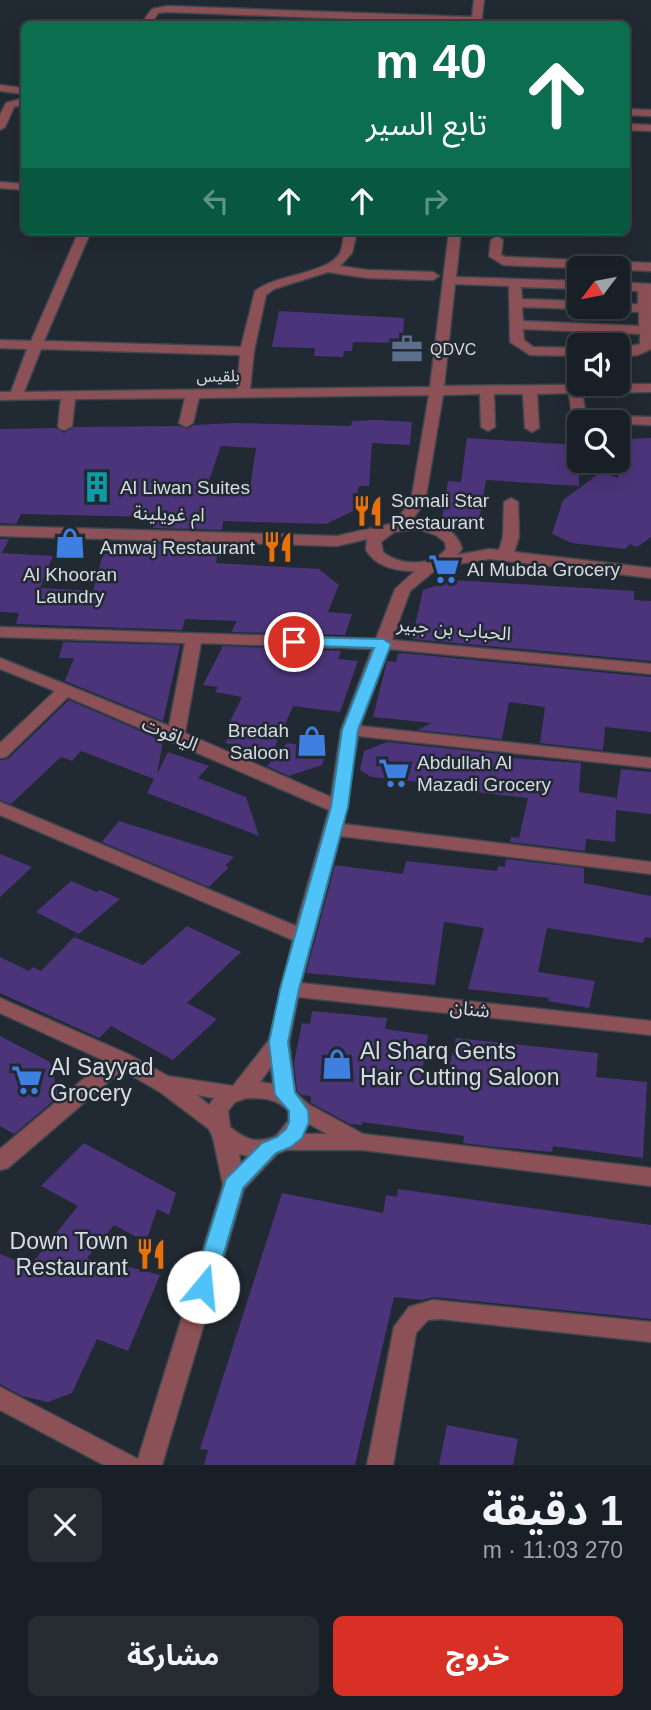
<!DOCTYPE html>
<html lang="ar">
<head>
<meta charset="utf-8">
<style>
  body { margin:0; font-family:Helvetica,"Noto Sans Arabic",sans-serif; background:#262c32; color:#f1f3f6; direction:rtl; height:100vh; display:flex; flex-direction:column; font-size:26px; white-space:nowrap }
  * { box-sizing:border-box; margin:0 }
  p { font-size:23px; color:#9fa2a7 }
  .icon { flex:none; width:38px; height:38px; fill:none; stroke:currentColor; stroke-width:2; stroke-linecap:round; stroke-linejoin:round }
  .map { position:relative; height:1465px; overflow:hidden; direction:ltr }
  .details { display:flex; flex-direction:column; background:#191f26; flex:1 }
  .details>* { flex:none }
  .guide { position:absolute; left:21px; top:21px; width:609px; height:214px; border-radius:10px; box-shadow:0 7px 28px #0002,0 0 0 2px #373d43; direction:rtl; background:#0b6e4f; color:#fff; overflow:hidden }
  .needle { width:46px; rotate:238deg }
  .tools { position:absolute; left:567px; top:256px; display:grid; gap:14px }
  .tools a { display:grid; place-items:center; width:63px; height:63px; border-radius:10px; background:#191f26; box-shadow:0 7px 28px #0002,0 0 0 2px #373d43; font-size:35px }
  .pin { position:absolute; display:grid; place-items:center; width:60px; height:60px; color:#fff; margin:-30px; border:4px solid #fff; border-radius:50%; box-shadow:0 2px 7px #0007 }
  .me { position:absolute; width:77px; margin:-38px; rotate:17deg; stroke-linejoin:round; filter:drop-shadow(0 0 5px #0008) }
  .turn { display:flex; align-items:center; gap:24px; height:147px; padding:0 28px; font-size:32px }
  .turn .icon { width:91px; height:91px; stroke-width:2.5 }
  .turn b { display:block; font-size:49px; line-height:60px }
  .lanes { display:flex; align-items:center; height:66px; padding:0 28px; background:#0003; justify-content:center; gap:35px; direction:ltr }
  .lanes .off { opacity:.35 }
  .round { display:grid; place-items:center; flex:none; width:74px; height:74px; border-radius:10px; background:#262c32 }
  .summary { display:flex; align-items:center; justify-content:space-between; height:119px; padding:0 28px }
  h1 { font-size:42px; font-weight:700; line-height:52px }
  .primary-button { display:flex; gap:14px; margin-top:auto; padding:14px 28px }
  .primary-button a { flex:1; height:80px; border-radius:10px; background:#d93025; color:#fff; font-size:28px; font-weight:700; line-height:80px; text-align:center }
  .primary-button a+a { background:#262c32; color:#f1f3f6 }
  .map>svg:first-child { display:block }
  .building { fill:#4c347a; fill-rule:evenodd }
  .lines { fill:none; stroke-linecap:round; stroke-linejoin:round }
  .minor-casing { stroke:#3e464e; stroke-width:3 }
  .minor { fill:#8c5156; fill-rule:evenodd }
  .route { fill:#4fc3f7; stroke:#337fa1; stroke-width:2 }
  .labels { text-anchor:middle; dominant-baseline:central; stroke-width:5; stroke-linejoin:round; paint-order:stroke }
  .far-poi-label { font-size:16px; fill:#d7dce2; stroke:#212932; text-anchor:start }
  .far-street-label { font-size:16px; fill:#d7dce2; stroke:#212932 }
  .poi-label { font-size:19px; fill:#d7dce2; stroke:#212932; text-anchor:start }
  .street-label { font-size:19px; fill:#d7dce2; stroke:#212932 }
  .near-poi-label { font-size:23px; fill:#d7dce2; stroke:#212932; text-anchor:start }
</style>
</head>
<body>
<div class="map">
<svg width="651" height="1465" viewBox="0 0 651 1465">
  <rect width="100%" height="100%" fill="#212932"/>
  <g class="building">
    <path d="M279 311 404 318 403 343 353 342 352 351H344L343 357 314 356 315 348 272 347Z"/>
    <path d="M376 420 412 422 410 445 372 443 369 486H359L353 511 326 524 223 521 222 530 153 528 157 517 21 514 16 524 0 523V429L56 428 64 433 74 427 179 426 187 429 194 425 234 423 351 426 352 421ZM221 446 256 448 250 488 207 486Z"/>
    <path d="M467 438 579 445V486L486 480 479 522 442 520 448 481 461 482Z"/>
    <path d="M651 438V537L637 547 630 544 625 549 572 543 552 534 563 500 601 472 618 478V439Z"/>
    <path d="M0 539H9L2 553 53 556 40 588 93 591 103 554 142 555 147 543 219 545 216 563 319 569 339 585 328 612 352 614 345 635 231 632 237 621 185 619 182 630 16 624 19 613 0 612Z"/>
    <path d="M454 580 634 591V600L651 601V661L412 639 423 590Z"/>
    <path d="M63 642 180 645 163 721 65 681 74 658H59Z"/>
    <path d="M223 646 341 651 338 659 358 661 340 712 293 706 272 753 225 743 234 728 227 727 242 697 215 692 218 687 203 685Z"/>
    <path d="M402 653 651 677V732L605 727 603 750 540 743 545 707 509 702 502 739 417 730 432 723 373 717 387 661 396 662 398 654Z"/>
    <path d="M69 700 163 741 157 774 168 752 209 766 198 778 246 797 259 836 147 793 154 779 81 751 72 761 61 757 11 804 0 800V760L8 759Z"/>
    <path d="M387 742 500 754 499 757 581 763 579 792 617 798 616 803 621 769 651 772V814L616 810 615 842 586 839 585 851 510 842 511 837 519 838 528 798 449 789 450 785 371 777 360 770 364 751Z"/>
    <path d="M287 743 328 748 322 765 289 776 267 766Z"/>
    <path d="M119 821 234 857 225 866 229 867 209 887 102 842Z"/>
    <path d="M0 854 32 867 0 897Z"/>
    <path d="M506 859 584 868V883L651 896V938L645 937 643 943 547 928 538 972 595 981 589 1008 548 1001 549 998 468 989 484 928 444 922 435 985 306 973 335 865 403 874 406 861 497 871 498 866 505 867Z"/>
    <path d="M71 881 97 892 100 890 120 899 79 934 36 912Z"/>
    <path d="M187 926 241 952 187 1003 217 1019 173 1060 111 1026 99 1038 0 993V957L29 971 33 967 41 971 74 937 143 965Z"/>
    <path d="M312 1011 387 1018 385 1029 428 1035 421 1079 445 1084 456 1038 598 1053 596 1077 647 1082 643 1158 553 1146 552 1152 496 1147 463 1143 464 1136 362 1122V1125L350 1124 311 1103V1096L302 1095 297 1091 294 1062 302 1023 310 1024Z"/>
    <path d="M0 1036 50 1062 59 1096 14 1134 0 1126Z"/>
    <path d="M84 1143 176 1193 169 1215 157 1209 146 1242 114 1225 87 1258 122 1275 129 1267 160 1275 128 1351 97 1339 72 1393 48 1402 22 1396 0 1384V1254L30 1266 78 1206 41 1186Z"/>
    <path d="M398 1189 651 1225V1319L433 1297 422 1300 394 1297 355 1465H204L208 1450 200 1449 282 1193 383 1213 386 1195 397 1197Z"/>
    <path d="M447 1425 518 1439 513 1465H439Z"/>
  </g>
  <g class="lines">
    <defs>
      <g id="minor">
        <path d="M474 0H484L481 24 167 12 158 13 151 24H141L152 9 167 6 472 17Z"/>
        <path d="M0 85 24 88V94L0 91Z"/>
        <path d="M24 98V104L14 107 5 127 0 130V115L6 103Z"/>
        <path d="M626 109 651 110V116L626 115Z"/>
        <path d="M626 124 651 125V131L626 130Z"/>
        <path d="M0 182 24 184V190L0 188Z"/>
        <path d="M79 231H91L44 341 241 347 255 291C277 274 328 274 340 253 343 246 343 238 345 231H357L352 253 340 266 367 270 433 272 439 276 433 280 367 278 328 272 274 289 266 295 254 351 250 389 430 387 449 231H461L456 277 579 281V289L521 287 522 299 579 301V306H585L579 309 522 307 523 321 639 326V312L599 310 593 306 638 304V291L618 290V282L651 284V349L638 355 618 357V349L640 344V334L523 329 524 340 533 347 579 348V356L530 355 510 342 509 286 455 284 444 386 651 384V392L582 393 586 415 651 417V425L577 422 572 416 569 393 537 394 539 428 532 432 525 428 523 394H494L495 427 488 431 481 427 480 394 443 395 425 502 412 520C431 518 458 529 462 549L457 555 489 549 499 550 503 537 504 502 511 498 518 502 519 537 514 552 651 568V578L489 559 439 567 410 591 392 640 651 664V674L389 649 360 726 651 758V768L358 736 343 824 651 862V874L340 836 301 983 651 1021V1035L298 997 289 1042 295 1092 308 1104 363 1134 651 1168V1186L363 1150H286L277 1154 244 1189 162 1465H104L0 1410V1387L138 1459 223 1185 213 1138 209 1129 160 1092 122 1070 8 1168 0 1170V1149L105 1061 0 1013V998L128 1054 168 1076 233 1086 269 1040 293 940 0 815V802L296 926 329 810 68 697 6 757 0 758V743L55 691 0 669V658L169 726 185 643 0 637V627L376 639 395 589 415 571C396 571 376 567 366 550L367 539 337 546 0 536V526L337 536 394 523 411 501 429 395 199 398 193 423 186 427 179 423 185 398 75 399 72 426 65 430 60 429 58 426 61 399 0 400V392H11L27 349 0 348V340L31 341ZM41 349 240 355 237 389 24 392ZM418 529 436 535 445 542 446 549C432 567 399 566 383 552L381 542 394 532ZM201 643 372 649 341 730 331 797 185 733ZM271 1067 273 1084 260 1082ZM197 1095 214 1098 209 1105ZM247 1098C264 1098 274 1098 288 1110V1121L276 1136C257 1144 246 1140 230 1127L228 1111 235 1102ZM309 1124 327 1134H303ZM239 1154 248 1156 241 1164Z"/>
        <path d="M497 236 503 240 501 255 506 257 651 263V271L503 265 489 256 491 240Z"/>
        <path d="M433 1300 651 1322V1342L440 1319 428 1320 416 1333 393 1465H367L394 1327 409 1307Z"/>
      </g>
    </defs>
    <use href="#minor" class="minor-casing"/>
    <use href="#minor" class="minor"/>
  </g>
  <path class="route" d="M294 637 383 639 391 644 358 730 348 807 299 989 288 1042 295 1092 308 1110 309 1122 302 1138 291 1147 276 1153 243 1188 214 1287 210 1293 203 1295 195 1293 192 1287 226 1179 262 1143 277 1137 286 1129 289 1122V1111L275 1095 269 1042 280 989 331 807 342 730 374 648 288 645 286 642 288 638Z"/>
  <defs>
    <symbol id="office-bare" viewBox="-9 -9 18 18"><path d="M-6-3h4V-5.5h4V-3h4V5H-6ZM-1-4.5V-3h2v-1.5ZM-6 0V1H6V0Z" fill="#5c6f8a" stroke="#212932" stroke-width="2.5" paint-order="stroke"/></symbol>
    <symbol id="building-bare" viewBox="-9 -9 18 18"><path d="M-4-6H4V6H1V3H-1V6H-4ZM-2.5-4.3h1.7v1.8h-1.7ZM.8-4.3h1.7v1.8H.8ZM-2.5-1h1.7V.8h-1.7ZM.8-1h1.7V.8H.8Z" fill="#0f9aa8" stroke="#212932" stroke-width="2.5" paint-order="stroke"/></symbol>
    <symbol id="restaurant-bare" viewBox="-9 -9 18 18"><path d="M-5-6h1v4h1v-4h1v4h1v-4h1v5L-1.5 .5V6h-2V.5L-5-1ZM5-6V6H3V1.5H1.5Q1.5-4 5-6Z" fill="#e8710a" stroke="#212932" stroke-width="2.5" paint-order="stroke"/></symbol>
    <symbol id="shop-bare" viewBox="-9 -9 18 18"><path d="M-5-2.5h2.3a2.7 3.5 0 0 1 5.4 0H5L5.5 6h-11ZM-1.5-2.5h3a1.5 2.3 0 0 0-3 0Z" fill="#3f7fe0" stroke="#212932" stroke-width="2.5" paint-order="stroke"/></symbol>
    <symbol id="supermarket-bare" viewBox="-9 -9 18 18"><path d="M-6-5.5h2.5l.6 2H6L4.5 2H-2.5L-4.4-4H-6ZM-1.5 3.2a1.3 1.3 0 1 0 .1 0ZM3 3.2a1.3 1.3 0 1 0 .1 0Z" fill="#3f7fe0" stroke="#212932" stroke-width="2.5" paint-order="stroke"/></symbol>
  </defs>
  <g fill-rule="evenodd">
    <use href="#office-bare" x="385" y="327" width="44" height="44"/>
    <use href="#building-bare" x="75" y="465" width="44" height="44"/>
    <use href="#restaurant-bare" x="346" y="489" width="44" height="44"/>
    <use href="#shop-bare" x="48" y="521" width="44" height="44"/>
    <use href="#restaurant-bare" x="256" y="525" width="44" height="44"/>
    <use href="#supermarket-bare" x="422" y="547" width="44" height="44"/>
    <use href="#shop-bare" x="290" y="719" width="44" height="44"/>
    <use href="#supermarket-bare" x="372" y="751" width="44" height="44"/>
    <use href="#shop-bare" x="315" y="1042" width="44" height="44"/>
    <use href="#supermarket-bare" x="5" y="1058" width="44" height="44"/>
    <use href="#restaurant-bare" x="129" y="1232" width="44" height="44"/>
  </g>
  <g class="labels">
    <g class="far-poi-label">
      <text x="430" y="349">QDVC</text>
    </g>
    <g class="far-street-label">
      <text transform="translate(218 376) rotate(-1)">بلقيس</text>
    </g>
    <g class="poi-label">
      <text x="120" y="487">Al Liwan Suites</text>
      <text x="391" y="500">Somali Star<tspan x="391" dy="22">Restaurant</tspan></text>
      <text x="255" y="547" text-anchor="end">Amwaj Restaurant</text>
      <text x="467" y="569">Al Mubda Grocery</text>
      <text x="70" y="574" text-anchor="middle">Al Khooran<tspan x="70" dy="22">Laundry</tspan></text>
      <text x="289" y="730" text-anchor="end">Bredah<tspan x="289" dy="22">Saloon</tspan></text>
      <text x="417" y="762">Abdullah Al<tspan x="417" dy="22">Mazadi Grocery</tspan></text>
    </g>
    <g class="street-label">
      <text transform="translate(169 514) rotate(2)">ام غويلينة</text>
      <text transform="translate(454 629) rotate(5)">الحباب بن جبير</text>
      <text transform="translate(170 734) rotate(23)">الياقوت</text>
      <text transform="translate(470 1009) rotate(6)">شنان</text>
    </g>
    <g class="near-poi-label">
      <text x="360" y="1051">Al Sharq Gents<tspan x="360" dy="26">Hair Cutting Saloon</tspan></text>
      <text x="50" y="1067">Al Sayyad<tspan x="50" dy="26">Grocery</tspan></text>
      <text x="128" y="1241" text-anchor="end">Down Town<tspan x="128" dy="26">Restaurant</tspan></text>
    </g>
  </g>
</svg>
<div class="tools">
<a><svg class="needle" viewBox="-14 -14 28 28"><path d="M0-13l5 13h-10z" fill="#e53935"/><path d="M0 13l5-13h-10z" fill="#9fa2a7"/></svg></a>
<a><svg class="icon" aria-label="sound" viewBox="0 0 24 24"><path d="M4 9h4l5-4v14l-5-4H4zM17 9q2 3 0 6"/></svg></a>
<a><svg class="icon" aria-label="search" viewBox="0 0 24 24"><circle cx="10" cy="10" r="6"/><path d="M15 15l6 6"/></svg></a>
</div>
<div class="pin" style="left:294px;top:642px;background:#d93025"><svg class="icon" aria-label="arrive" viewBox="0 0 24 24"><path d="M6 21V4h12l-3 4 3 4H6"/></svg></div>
<svg class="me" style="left:203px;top:1287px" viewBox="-20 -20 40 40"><circle r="19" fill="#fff"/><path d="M0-13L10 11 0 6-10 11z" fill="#4fc3f7"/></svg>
<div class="guide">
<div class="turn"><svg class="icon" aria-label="ahead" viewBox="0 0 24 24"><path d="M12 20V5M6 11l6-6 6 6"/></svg><div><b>40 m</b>تابع السير</div></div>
<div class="lanes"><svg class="icon off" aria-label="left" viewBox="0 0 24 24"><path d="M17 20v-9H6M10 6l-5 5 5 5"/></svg><svg class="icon" aria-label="ahead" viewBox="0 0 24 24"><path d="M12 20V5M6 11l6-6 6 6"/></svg><svg class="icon" aria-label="ahead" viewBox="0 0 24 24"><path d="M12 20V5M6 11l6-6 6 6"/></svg><svg class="icon off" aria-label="right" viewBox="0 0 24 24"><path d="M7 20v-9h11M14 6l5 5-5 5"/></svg></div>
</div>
</div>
<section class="details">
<div class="summary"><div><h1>1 دقيقة</h1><p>270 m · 11:03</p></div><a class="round"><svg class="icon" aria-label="close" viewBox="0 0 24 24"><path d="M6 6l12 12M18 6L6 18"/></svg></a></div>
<div class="primary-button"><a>خروج</a><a>مشاركة</a></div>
</section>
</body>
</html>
